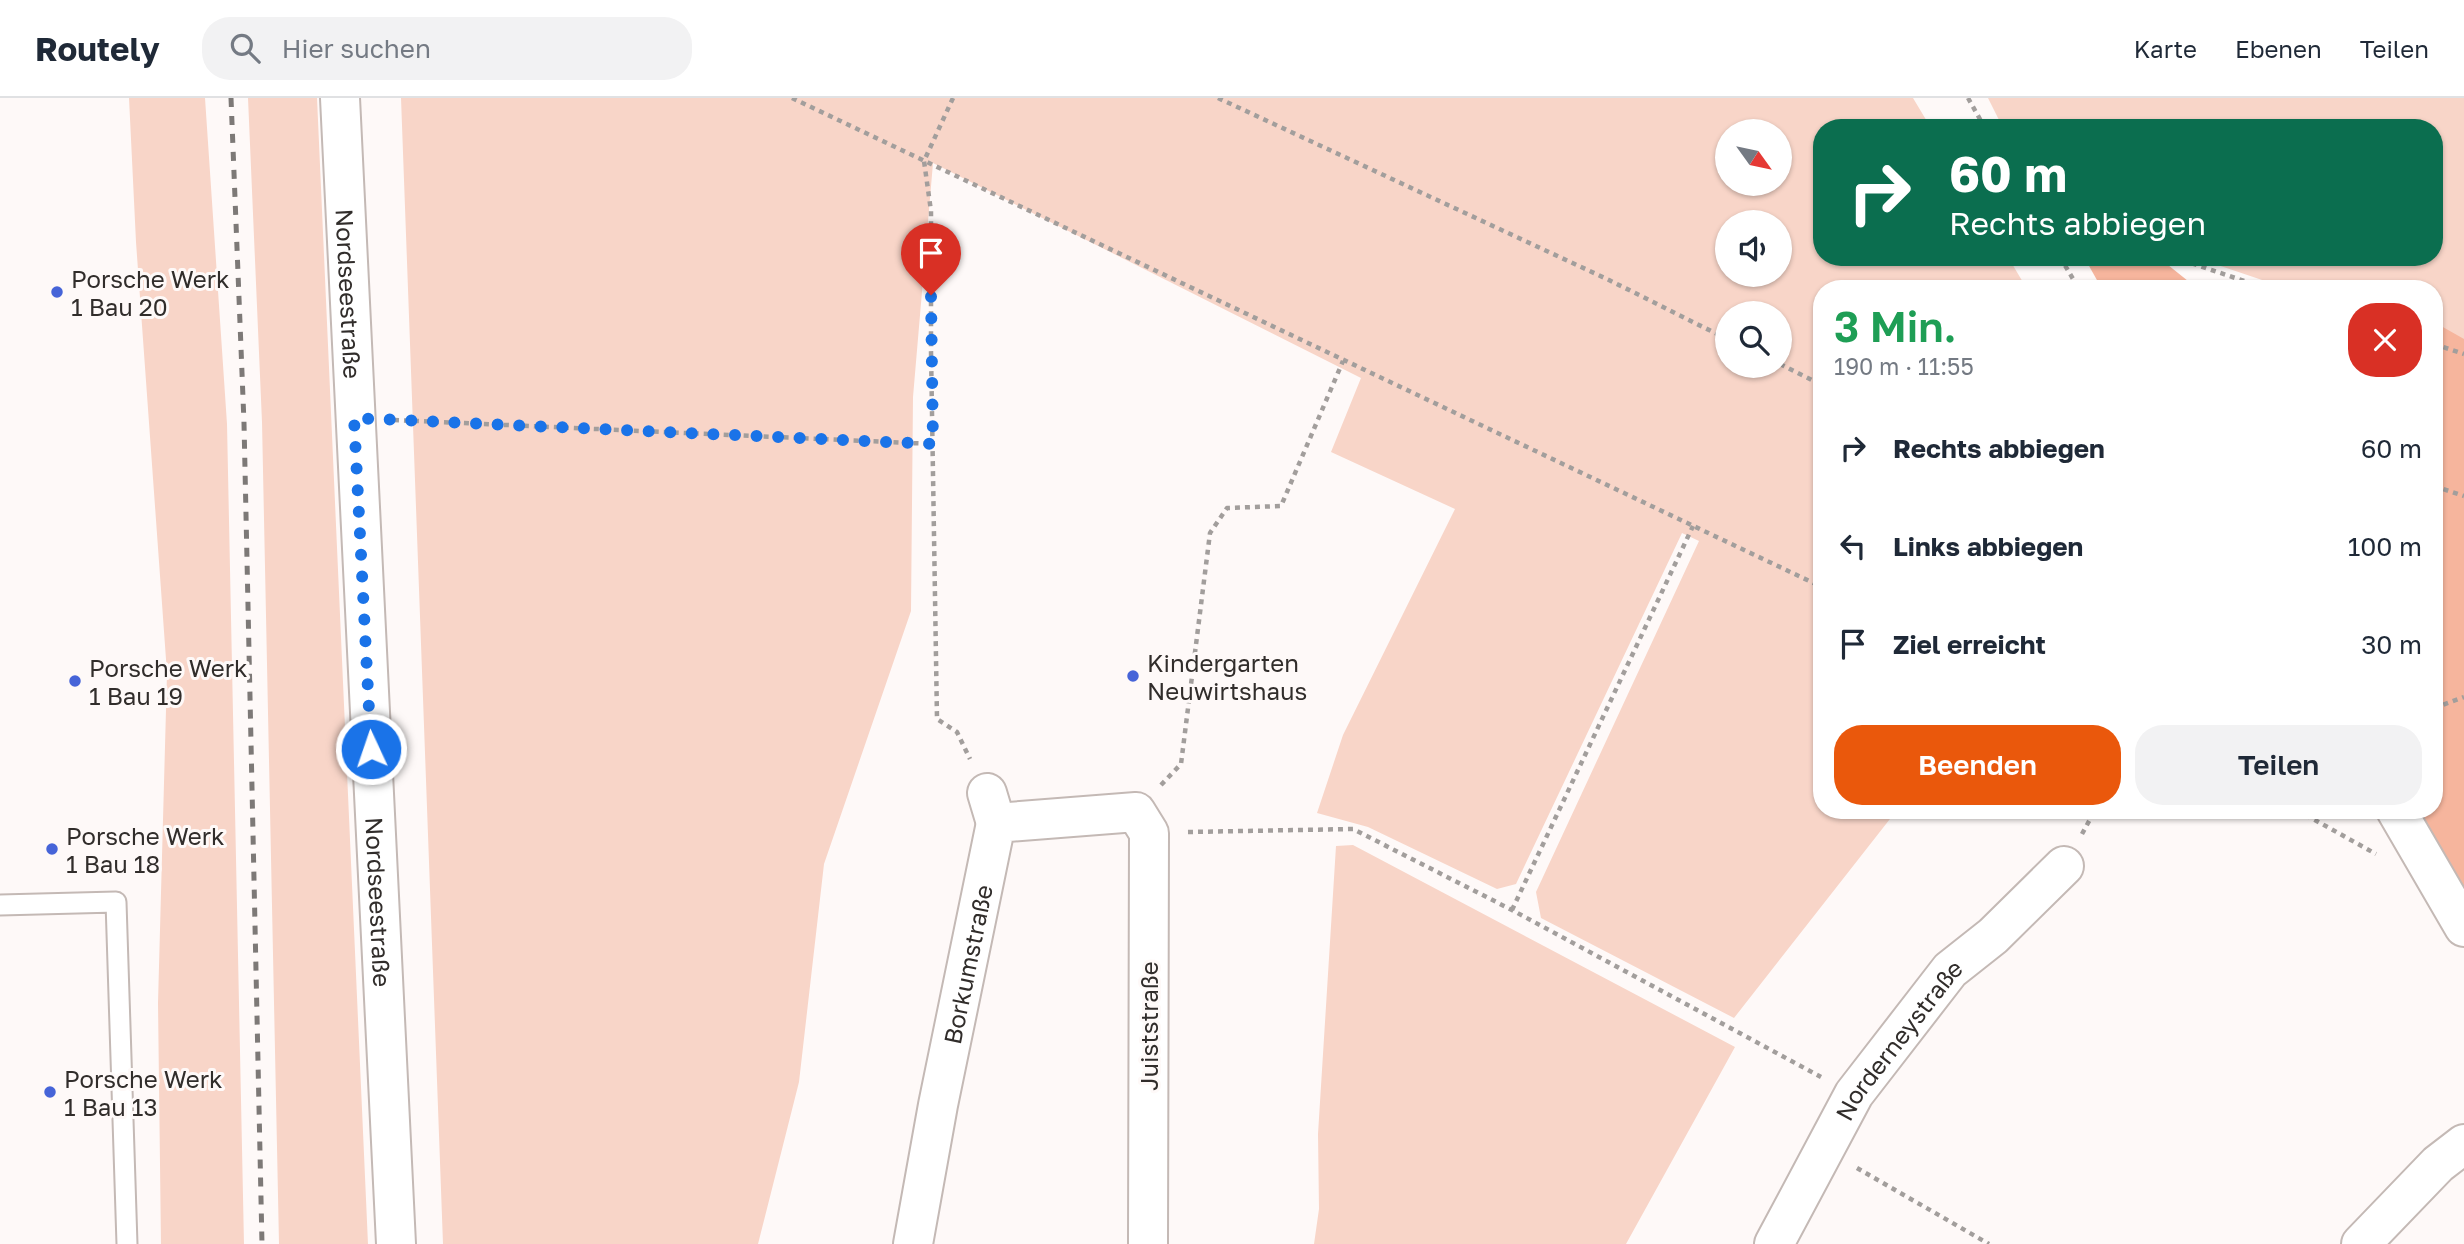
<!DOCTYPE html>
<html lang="de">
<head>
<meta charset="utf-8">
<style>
  body { margin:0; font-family:"Golos Text",sans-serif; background:#f2f2f3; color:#1f2937; height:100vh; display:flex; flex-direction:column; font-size:26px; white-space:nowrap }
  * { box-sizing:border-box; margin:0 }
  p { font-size:23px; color:#747a83 }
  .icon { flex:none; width:38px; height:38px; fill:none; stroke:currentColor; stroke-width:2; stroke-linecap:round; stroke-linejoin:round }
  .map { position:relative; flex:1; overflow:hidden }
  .sheet { position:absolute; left:1813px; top:182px; width:630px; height:539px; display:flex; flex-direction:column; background:#fff; border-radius:28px; box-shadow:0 2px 5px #0004 }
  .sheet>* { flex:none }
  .top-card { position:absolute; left:1813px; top:21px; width:630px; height:147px; border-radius:28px; box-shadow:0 2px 5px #0004; background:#0b6e4f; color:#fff; overflow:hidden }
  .needle { width:46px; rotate:123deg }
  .buttons { position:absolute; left:1715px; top:21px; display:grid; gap:14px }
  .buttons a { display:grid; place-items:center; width:77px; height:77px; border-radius:50%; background:#fff; box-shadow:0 2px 5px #0004; font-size:35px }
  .pin { position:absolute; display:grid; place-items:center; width:60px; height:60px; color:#fff; margin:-72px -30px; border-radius:50% 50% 50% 0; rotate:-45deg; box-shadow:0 0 7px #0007 }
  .pin .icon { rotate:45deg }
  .me { position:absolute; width:77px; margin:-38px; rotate:357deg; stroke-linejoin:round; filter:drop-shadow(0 0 5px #0008) }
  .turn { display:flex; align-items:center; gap:24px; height:147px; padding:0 21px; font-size:32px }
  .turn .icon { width:91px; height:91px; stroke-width:2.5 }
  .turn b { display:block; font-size:49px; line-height:60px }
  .round { display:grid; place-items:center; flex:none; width:74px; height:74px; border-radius:28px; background:#f2f2f3 }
  .overview { display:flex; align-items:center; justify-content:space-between; height:119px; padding:0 21px }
  h1 { font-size:42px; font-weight:600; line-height:52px; color:#1e9e55 }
  .primary-button { display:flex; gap:14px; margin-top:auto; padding:14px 21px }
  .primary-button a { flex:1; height:80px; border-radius:28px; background:#ea580c; color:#fff; font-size:28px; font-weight:600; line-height:80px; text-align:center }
  .primary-button a+a { background:#f2f2f3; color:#1f2937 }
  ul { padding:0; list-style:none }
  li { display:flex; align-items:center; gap:21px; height:98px; padding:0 21px }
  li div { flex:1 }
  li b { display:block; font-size:26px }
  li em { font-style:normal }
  header { display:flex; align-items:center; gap:42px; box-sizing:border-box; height:98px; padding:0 35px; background:#fff; border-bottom:2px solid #e0e1e3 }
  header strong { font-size:33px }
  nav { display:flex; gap:38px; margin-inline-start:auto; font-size:24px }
  .search { width:490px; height:63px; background:#f2f2f3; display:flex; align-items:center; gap:18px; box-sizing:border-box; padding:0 24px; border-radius:28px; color:#747a83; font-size:26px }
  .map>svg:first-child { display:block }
  .green { fill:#f8d5c8; fill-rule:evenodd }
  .forest { fill:#f6b59d }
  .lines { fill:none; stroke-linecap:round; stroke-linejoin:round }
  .lane-casing { stroke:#c4b9b5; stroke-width:23 }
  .street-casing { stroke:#c4b9b5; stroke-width:42 }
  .secondary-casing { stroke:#c4b9b5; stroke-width:42 }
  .path { stroke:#a29e9c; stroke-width:4.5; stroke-dasharray:5 5; stroke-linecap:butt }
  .lane { stroke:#fff; stroke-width:19 }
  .street { stroke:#fff; stroke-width:38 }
  .secondary { stroke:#fff; stroke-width:38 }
  .rail { stroke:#7d7977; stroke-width:5; stroke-dasharray:9 9; stroke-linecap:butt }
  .route { stroke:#1a73e8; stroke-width:12; stroke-dasharray:0 21.6 }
  .poi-dot { fill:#4664d8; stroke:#fef9f8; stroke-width:2.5 }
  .labels { text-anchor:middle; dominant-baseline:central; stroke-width:6; stroke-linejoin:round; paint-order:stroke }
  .poi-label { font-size:24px; fill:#312d2b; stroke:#fef9f8; text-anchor:start }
  .street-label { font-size:24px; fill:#312d2b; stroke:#fef9f8 }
</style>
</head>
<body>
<header>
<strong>Routely</strong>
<div class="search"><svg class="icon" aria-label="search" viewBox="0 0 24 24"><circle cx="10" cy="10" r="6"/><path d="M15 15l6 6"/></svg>Hier suchen</div>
<nav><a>Karte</a><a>Ebenen</a><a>Teilen</a></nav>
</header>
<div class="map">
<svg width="2464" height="1146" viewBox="0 0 2464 1146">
  <rect width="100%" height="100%" fill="#fef9f8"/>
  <g class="green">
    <path d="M129 0H205L227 326 244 1146H161L158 905 167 575 136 144Z"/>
    <path d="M248 0H317L368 1146H279L262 324Z"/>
    <path d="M401 0H1913L1931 30H1822V159H2008L2027 191H1822V712H1897L1734 920 1541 820 1536 794 1699 443 1682 435 1516 786 1497 791 1368 729 1317 715 1343 637 1455 411 1331 354 1361 280 933 65 913 299 911 513 824 766 799 984 758 1146H443ZM1780 33V86H1727V33ZM1727 124H1780V177H1727ZM1780 215V268H1727V215Z"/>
    <path d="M1988 0H2464V249L2434 239V191H2289L2194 159H2434V30H2003Z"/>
    <path d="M1353 747 1735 949 1626 1146H1314L1319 1111 1318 1036 1336 748Z"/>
  </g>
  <g class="forest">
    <path d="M2084 159H2158L2193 187 2247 191H2102Z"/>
    <path d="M2434 224 2464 241V802L2411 712H2434Z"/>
  </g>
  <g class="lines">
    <defs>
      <path id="lane" d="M0 807 116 804 127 1146"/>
      <g id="street">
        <path d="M987 695 996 725"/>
        <path d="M2396 712 2464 829"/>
        <path id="s1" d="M913 1146 938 1007 996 725 1136 714 1149 735 1148 1146"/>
        <path id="s2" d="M1774 1146 1854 996 1950 872 1993 838 2064 768"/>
        <path d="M2361 1146 2438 1066 2464 1046"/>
      </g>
      <g id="secondary">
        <path id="s3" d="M340 0 396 1146"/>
      </g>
    </defs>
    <use href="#lane" class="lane-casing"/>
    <use href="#street" class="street-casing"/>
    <use href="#secondary" class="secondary-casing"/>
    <g class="path">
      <path d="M792 0 1822 489"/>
      <path d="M953 0 924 63 931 113V253L937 621 957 634 970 661"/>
      <path d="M1218 0 1609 182 1727 241"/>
      <path d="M1968 0 1985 30"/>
      <path d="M2060 159 2079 191"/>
      <path d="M2173 159 2268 191"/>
      <path d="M2434 246 2464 256"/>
      <path d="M1780 266 1822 287"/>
      <path d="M394 322 933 346"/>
      <path d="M2434 388 2464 398"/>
      <path d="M2434 610 2464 599"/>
      <path d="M1161 687 1181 666 1210 435 1227 410 1281 408 1343 263"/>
      <path d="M2297 712 2376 756"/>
      <path d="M1188 734 1353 731 1512 812 1821 979"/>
      <path d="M2082 736 2095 712"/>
      <path d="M1512 812 1693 428"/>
      <path d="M1857 1070 1989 1146"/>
    </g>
    <use href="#lane" class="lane"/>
    <use href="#street" class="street"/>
    <use href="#secondary" class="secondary"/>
    <path class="rail" d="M231 0 244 325 262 1146"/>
  </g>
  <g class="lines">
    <path class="route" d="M371 651 354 320 933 346 931 197"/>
  </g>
  <g class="poi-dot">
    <circle cx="57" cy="194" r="7"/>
    <circle cx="1133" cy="578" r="7"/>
    <circle cx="75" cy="583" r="7"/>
    <circle cx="52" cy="751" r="7"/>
    <circle cx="50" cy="994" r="7"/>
  </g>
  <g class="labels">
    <g class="poi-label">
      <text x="71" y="180">Porsche Werk<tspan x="71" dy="28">1 Bau 20</tspan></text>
      <text x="1147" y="564">Kindergarten<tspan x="1147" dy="28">Neuwirtshaus</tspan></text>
      <text x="89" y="569">Porsche Werk<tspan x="89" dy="28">1 Bau 19</tspan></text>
      <text x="66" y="737">Porsche Werk<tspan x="66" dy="28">1 Bau 18</tspan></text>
      <text x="64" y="980">Porsche Werk<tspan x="64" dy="28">1 Bau 13</tspan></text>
    </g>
    <g class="street-label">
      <text stroke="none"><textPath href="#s3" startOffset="196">Nordseestraße</textPath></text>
      <text stroke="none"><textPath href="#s3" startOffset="805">Nordseestraße</textPath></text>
      <text stroke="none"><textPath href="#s1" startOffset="285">Borkumstraße</textPath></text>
      <text transform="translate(1148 928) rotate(-90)">Juiststraße</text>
      <text stroke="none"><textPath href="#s2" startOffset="240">Norderneystraße</textPath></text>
    </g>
  </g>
</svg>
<div class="buttons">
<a><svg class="needle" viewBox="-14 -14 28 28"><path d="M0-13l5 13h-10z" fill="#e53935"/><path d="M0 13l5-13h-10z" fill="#747a83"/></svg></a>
<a><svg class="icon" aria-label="sound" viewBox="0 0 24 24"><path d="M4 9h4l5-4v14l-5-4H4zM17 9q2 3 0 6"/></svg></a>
<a><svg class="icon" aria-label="search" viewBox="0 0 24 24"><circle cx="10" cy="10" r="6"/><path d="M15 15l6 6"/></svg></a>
</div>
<div class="pin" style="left:931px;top:197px;background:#d93025"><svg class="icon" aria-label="arrive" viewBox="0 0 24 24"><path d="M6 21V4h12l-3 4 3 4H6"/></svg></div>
<svg class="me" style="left:371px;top:651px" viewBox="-20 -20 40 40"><circle r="17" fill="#1a73e8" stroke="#fff" stroke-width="3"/><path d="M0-11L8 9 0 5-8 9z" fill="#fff"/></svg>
<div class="top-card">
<div class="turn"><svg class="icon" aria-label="right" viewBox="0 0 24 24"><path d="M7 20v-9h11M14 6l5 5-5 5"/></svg><div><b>60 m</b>Rechts abbiegen</div></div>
</div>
<section class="sheet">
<div class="overview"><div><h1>3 Min.</h1><p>190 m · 11:55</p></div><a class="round" style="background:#d93025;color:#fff"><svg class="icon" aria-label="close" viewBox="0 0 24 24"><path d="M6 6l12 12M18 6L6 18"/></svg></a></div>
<ul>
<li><svg class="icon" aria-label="right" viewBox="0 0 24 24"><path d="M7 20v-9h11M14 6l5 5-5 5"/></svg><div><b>Rechts abbiegen</b></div><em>60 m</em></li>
<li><svg class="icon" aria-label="left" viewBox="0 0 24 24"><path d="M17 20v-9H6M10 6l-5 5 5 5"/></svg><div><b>Links abbiegen</b></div><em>100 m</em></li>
<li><svg class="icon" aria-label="arrive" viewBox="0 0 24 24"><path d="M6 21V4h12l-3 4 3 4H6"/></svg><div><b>Ziel erreicht</b></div><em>30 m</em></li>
</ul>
<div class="primary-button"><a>Beenden</a><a>Teilen</a></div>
</section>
</div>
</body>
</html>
